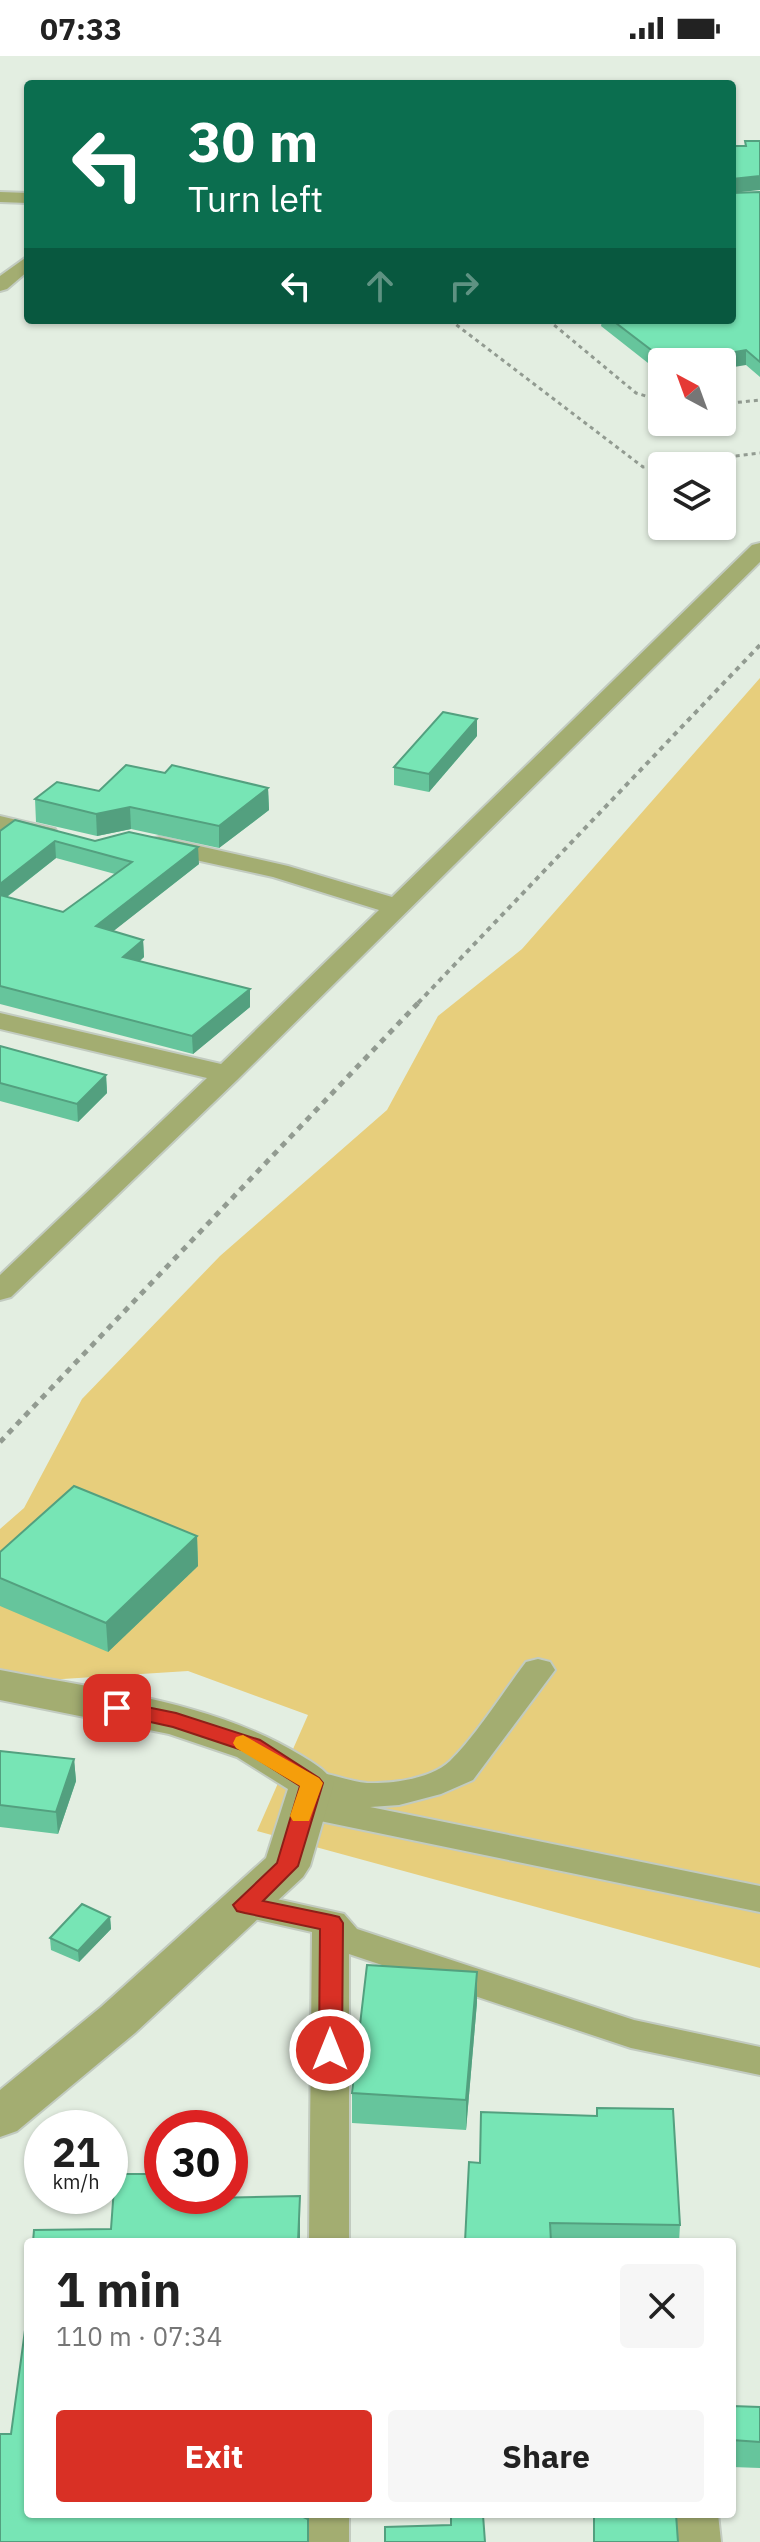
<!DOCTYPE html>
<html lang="en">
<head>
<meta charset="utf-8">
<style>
  body { margin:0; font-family:"IBM Plex Sans",sans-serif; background:#f6f6f6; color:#222; height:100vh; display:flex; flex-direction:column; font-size:30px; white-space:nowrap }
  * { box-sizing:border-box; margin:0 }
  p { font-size:26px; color:#767676 }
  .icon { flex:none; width:44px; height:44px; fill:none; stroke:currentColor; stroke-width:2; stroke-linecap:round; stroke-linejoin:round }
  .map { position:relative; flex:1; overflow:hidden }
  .sheet { position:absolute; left:24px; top:2182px; width:712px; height:280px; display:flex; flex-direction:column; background:#fff; border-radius:8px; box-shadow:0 2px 6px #0004 }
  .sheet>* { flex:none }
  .top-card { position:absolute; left:24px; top:24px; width:712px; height:244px; border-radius:8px; box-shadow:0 2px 6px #0004; background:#0b6e4f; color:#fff; overflow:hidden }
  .needle { width:52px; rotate:319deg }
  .fabs { position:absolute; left:648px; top:292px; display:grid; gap:16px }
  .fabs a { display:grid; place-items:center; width:88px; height:88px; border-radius:8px; background:#fff; box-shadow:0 2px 6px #0004; font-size:40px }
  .speed { position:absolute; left:24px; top:2054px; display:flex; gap:16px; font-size:40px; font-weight:700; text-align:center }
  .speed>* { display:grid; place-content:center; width:104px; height:104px; border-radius:50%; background:#fff; box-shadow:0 2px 6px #0004; line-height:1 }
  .speed small { font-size:20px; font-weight:400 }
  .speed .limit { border:12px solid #d22; background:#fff; color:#111 }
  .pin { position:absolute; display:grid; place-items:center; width:68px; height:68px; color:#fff; margin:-34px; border-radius:16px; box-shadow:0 4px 12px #0006 }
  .me { position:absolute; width:88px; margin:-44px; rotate:0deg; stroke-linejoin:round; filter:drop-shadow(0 0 6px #0008) }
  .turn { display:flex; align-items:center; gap:28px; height:168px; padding:0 32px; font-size:36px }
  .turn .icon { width:104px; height:104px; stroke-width:2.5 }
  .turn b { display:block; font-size:56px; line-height:68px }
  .lanes { display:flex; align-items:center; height:76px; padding:0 32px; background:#0003; justify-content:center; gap:40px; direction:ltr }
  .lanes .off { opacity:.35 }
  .round { display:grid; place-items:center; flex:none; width:84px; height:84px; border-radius:8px; background:#f6f6f6 }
  .summary { display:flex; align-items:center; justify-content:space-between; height:136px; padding:0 32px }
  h1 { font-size:48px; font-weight:800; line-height:60px }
  .action { display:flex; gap:16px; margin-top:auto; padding:16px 32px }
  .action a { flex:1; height:92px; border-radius:8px; background:#d93025; color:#fff; font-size:32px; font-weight:800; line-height:92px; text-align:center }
  .action a+a { background:#f6f6f6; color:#222 }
  .status { display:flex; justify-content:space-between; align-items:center; height:56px; padding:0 40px; background:#fff; direction:ltr }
  .status svg { height:22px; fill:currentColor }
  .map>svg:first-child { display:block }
  .green { fill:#e7ce7c }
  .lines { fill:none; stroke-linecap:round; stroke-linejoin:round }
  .minor-casing { stroke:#c2cbc0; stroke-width:4 }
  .tertiary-casing { stroke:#c2cbc0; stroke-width:4 }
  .path-far2 { stroke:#929b91; stroke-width:3; stroke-dasharray:4 4; stroke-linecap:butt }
  .path-far1 { stroke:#929b91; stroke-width:4; stroke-dasharray:5 5; stroke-linecap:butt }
  .path { stroke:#929b91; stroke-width:5; stroke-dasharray:6 6; stroke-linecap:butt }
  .minor { fill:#a3ad71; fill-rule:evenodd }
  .tertiary { fill:#a3ad71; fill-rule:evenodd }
  .wall { fill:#66c59c; fill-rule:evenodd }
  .shaded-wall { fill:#53a07f }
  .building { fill:#77e5b5; stroke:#53a07f; stroke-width:2 }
  .route { fill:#d93025; stroke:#8d1f18; stroke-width:2 }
  .slow { fill:#f59e0b }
</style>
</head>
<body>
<div class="status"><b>07:33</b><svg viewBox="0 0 49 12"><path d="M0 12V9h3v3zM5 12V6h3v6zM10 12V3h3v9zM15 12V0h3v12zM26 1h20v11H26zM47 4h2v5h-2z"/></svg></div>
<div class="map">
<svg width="760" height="2486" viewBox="0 0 760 2486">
  <rect width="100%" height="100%" fill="#e3eee1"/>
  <path class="green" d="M760 622V1912L257 1775 308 1659 188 1615 0 1627V1473L24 1452 82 1343 220 1200 387 1054 438 960 522 893Z"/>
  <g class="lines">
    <defs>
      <g id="minor">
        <path d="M0 136 28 137V147L0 146Z"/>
        <path d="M28 200V215L7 233 0 235V220Z"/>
        <path d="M760 487V506L237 1024 11 1241 0 1244V1219L207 1022 0 973V957L221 1008 379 854 273 821 150 794 146 789 150 784 159 781 288 810 392 841 752 489Z"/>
        <path d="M0 760 55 773 58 778 55 783 46 785 0 774Z"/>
        <path d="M538 1603 550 1606 555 1614 473 1724 441 1738 399 1749 370 1751 760 1830V1856L291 1759 286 1750 291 1741 304 1738 315 1740 300 1736 294 1727 300 1718C323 1712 343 1725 367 1727 391 1728 431 1723 450 1705 475 1681 504 1635 526 1606Z"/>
        <path d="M245 1836 344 1858 357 1873 634 1964 760 1991V2019L631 1992 349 1898V2186H309L312 1876 232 1858 227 1849 232 1840Z"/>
        <rect x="305" y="2458" width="44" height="28"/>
        <path d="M674 2458H718L721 2486H677Z"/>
      </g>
      <path id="tertiary" d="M0 1614C101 1634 213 1645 302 1700 315 1708 326 1714 334 1727L310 1810 303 1821 135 1977 17 2075 0 2081V2034L101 1951 266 1802 288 1733 237 1701 169 1678 0 1644Z"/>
    </defs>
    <use href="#minor" class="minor-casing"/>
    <use href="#tertiary" class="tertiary-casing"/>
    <g class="path-far2">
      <path d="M450 264 643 411 760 397"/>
      <path d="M548 264 636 337 662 345"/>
      <path d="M722 348 760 344"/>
    </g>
    <path class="path-far1" d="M418 947 760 589"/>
    <path class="path" d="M0 1386 420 945"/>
    <use href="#minor" class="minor"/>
    <use href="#tertiary" class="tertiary"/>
  </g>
  <g class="wall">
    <path d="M760 136V321L746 309 722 306H662V318L601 270 602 265 600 264H732L733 138Z"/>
    <path d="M477 680 429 736 394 729V711Z"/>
    <path d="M165 717 268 732 269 754 219 792 131 773 97 780 36 766 35 743 99 735Z"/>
    <path d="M0 775 95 785 199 808 113 875 143 884 144 901 140 905 250 933V951L193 998 0 948ZM56 802 115 818 63 856 7 841Z"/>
    <path d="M0 990 106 1019 107 1037 78 1066 0 1045Z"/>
    <path d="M197 1480 198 1510 108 1596 0 1550V1496Z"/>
    <path d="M0 1695 74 1703 76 1725 58 1778 0 1771Z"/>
    <path d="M110 1861 111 1873 79 1906 51 1894 50 1882Z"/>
    <path d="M477 1946 466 2074 352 2067V2037Z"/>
    <path d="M597 2052 680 2169 679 2186H465L480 2107 597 2060Z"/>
    <path d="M732 2350 760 2351V2412L732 2411Z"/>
  </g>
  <g class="shaded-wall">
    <path d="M760 120V134L732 137V123Z"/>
    <path d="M746 294V309L722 313V306H678Z"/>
    <path d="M477 663V680L429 736V718Z"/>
    <path d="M268 732 269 754 219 792V770Z"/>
    <path d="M130 751 131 773 97 780 96 758Z"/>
    <path d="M55 785 56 802 0 846V828Z"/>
    <path d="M198 791 199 808 97 888 96 870Z"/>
    <path d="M143 884 144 901 124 918 123 901Z"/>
    <path d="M250 933V951L193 998 192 980Z"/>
    <path d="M106 1019 107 1037 78 1066 77 1048Z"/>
    <path d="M197 1480 198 1510 108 1596 106 1567Z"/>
    <path d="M74 1703 76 1725 58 1778 56 1756Z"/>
    <path d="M110 1861 111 1873 79 1906 78 1895Z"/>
    <path d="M477 1916V1946L466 2074V2044Z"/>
    <path d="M300 2140V2186H298Z"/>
  </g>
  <g class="building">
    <path d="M745 85H760V120L732 123V90H746Z"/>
    <path d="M760 136V306L746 294 678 306H667L612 264H732V137Z"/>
    <path d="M443 656 477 663 429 718 394 711Z"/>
    <path d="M126 709 165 717 172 709 268 732 219 770 130 751 96 758 35 743 57 726 99 735Z"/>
    <path d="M15 764 95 785 129 776 198 791 96 870 143 884 123 901 250 933 192 980 0 930V839L63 856 132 806 55 785 0 828V775Z"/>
    <path d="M0 990 106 1019 77 1048 0 1027Z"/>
    <path d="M74 1430 197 1480 106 1567 0 1522V1496Z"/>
    <path d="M0 1695 74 1703 56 1756 0 1749Z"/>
    <path d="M82 1848 110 1861 78 1895 50 1882Z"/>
    <path d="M367 1909 477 1916 466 2044 352 2037Z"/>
    <path d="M597 2052 673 2053 680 2169 550 2167 551 2186H465L469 2106 480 2107 481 2056 597 2060Z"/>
    <path d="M115 2118H162V2140H165L164 2143 300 2140 298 2186H33L34 2174 111 2173Z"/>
    <path d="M28 2252V2458H301V2460L308 2463V2486H0V2378H11Z"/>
    <path d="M732 2350 760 2351V2386L732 2384Z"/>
    <path d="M594 2458H676L678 2486H594Z"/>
    <path d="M483 2459 485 2486H385V2471L451 2469V2460Z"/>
  </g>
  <path class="route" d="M117 1645 176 1657 260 1684 319 1722 323 1727 298 1810 263 1845 331 1859 339 1861 343 1867 342 1994 339 2001 330 2003 322 2001 319 1994 320 1873 245 1857 237 1855 233 1849 277 1807 300 1730 245 1695 173 1671 110 1657 107 1652 110 1647Z"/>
  <path class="slow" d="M243 1679 319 1722 323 1727 309 1765H293L290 1760 300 1730 236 1692 233 1687 236 1681Z"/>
</svg>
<div class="fabs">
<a><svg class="needle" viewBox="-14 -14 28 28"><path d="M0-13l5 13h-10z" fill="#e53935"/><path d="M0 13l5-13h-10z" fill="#767676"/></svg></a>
<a><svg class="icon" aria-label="layers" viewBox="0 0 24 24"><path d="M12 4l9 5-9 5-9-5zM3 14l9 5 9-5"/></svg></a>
</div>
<div class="speed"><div>21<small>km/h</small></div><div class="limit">30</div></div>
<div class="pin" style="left:117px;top:1652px;background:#d93025"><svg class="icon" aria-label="arrive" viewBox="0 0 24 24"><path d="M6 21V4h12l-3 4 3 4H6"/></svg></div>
<svg class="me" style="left:330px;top:1994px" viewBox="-20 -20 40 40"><circle r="17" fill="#d93025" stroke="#fff" stroke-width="3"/><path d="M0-11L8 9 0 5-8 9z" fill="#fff"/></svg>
<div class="top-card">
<div class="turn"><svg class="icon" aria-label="left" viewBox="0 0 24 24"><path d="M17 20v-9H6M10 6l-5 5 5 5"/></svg><div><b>30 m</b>Turn left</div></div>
<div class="lanes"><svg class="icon" aria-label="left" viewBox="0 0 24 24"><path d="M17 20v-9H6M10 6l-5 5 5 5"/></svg><svg class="icon off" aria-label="ahead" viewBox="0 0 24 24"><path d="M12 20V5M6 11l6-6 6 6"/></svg><svg class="icon off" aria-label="right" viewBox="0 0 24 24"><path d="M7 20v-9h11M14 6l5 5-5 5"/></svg></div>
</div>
<section class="sheet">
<div class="summary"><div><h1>1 min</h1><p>110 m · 07:34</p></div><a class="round"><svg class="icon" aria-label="close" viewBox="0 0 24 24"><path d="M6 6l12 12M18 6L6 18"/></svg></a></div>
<div class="action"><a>Exit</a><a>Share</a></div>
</section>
</div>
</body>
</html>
